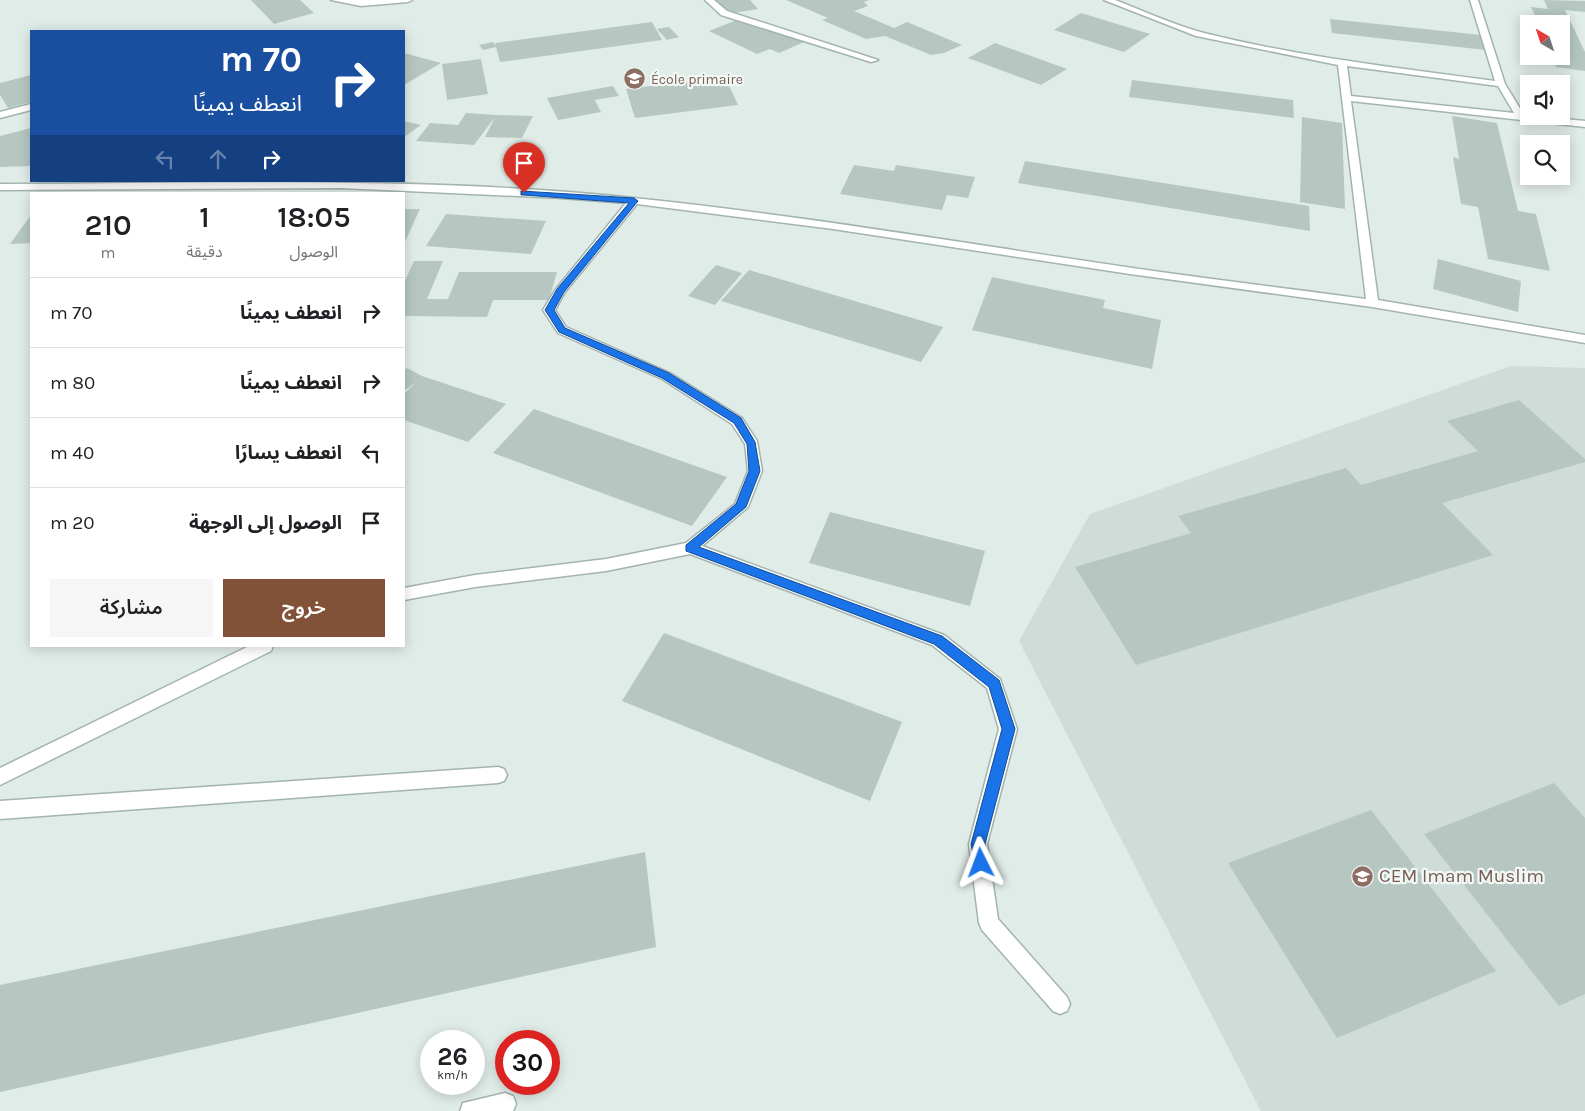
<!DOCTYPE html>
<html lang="ar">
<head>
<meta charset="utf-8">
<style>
  body { margin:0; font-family:Karla,"Noto Sans Arabic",sans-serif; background:#f6f6f6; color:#202124; direction:rtl; height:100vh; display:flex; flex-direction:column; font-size:19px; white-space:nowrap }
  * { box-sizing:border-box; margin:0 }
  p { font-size:16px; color:#757577 }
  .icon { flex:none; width:28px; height:28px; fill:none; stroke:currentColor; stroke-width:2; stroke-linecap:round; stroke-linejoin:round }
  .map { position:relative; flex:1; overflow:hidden; direction:ltr }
  .sheet { position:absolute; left:30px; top:192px; width:375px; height:455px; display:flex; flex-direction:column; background:#fff; border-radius:0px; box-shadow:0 2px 12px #0003; direction:rtl }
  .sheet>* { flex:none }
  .guide { position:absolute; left:30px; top:30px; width:375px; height:152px; border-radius:0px; box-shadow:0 2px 12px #0003; direction:rtl; background:#1a4fa0; color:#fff; overflow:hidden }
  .needle { width:32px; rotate:321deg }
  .fabs { position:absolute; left:1520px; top:15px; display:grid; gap:10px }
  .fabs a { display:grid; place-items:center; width:50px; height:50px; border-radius:0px; background:#fff; box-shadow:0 2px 12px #0003; font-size:25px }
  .speed { position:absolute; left:420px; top:1030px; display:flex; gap:10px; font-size:25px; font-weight:700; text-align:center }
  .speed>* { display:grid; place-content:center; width:65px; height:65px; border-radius:50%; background:#fff; box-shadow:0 2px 12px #0003; line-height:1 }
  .speed small { font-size:12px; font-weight:400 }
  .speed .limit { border:8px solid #d22; background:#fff; color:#111 }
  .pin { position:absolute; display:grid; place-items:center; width:42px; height:42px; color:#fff; margin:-51px -21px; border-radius:50% 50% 50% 0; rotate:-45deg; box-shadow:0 0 5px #0007 }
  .pin .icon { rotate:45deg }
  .me { position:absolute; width:55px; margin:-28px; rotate:357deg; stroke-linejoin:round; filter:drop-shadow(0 0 4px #0008) }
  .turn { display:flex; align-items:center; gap:18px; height:105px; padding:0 20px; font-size:22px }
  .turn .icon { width:65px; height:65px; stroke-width:2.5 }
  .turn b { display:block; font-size:35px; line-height:42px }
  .lanes { display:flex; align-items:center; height:48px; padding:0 20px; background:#0003; justify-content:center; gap:25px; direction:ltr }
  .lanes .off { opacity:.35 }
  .eta { display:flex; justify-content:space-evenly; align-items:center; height:85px; text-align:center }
  .eta b { font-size:30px; font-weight:600; line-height:35px }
  .cta { display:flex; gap:10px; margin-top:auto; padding:10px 20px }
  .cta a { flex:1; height:58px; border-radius:0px; background:#825238; color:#fff; font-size:20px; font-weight:600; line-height:58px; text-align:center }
  .cta a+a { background:#f6f6f6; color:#202124 }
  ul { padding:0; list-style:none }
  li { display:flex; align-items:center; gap:15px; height:70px; padding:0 20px; border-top:1px solid #e0e0e0 }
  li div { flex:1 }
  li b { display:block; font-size:19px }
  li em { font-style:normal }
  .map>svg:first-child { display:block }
  .built { fill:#cfdcd7 }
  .building { fill:#b6c7c2 }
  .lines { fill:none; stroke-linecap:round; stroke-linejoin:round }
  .minor-casing { stroke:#a3b4b0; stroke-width:3 }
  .minor { fill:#fff; fill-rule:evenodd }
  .route { fill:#1a73e8; stroke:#114b97 }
  .labels { text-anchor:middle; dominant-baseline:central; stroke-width:4.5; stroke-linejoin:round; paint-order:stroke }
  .far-education-label { font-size:14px; fill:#785e54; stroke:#f1f8f6; text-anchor:start }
  .near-education-label { font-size:19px; fill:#785e54; stroke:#f1f8f6; text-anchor:start }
</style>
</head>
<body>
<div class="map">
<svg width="1585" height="1111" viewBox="0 0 1585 1111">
  <rect width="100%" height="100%" fill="#e0ece8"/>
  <path class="built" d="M1511 366 1585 368V1111H1261L1019 641 1090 514Z"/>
  <g class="building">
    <path d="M251 0H300L314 13 274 24Z"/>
    <path d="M708 0H750L758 9 720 15Z"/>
    <path d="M786 0H870L864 2 868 6 854 11 894 28 907 22 962 45 944 53 931 55 885 36 866 39 822 20 828 18Z"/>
    <path d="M1544 0 1585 1V12L1565 10 1585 52V71L1556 67 1552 56H1561V24H1539L1531 7 1548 9Z"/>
    <path d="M1081 13 1150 34 1124 52 1054 30Z"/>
    <path d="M747 16 804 42 779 53 770 49 757 54 709 31Z"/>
    <path d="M1330 19 1481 35 1486 50 1332 33Z"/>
    <path d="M652 22 662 40 500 62 496 47 483 50 479 45 493 42 496 46 495 43Z"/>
    <path d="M669 27 679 37 667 40 657 29Z"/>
    <path d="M995 43 1067 69 1041 85 968 58Z"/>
    <path d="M404 53 441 63 404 85Z"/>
    <path d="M481 59 488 94 447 100 442 64Z"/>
    <path d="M31 75V102L8 108 0 95V83Z"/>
    <path d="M725 77 738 105 635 118 626 89Z"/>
    <path d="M1132 80 1293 100 1294 118 1129 97Z"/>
    <path d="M613 86 619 96 595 100 601 112 558 120 547 98Z"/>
    <path d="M466 113 496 115 533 116 522 138 485 137 495 117 474 145 416 141 430 123 458 125Z"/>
    <path d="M1452 116 1497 123 1518 211 1536 214 1550 271 1488 259 1478 207 1461 204 1453 157 1459 159Z"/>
    <path d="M1302 117 1342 123 1345 209 1300 202Z"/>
    <path d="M404 121 421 125 404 137Z"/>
    <path d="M31 128V166L0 167V136Z"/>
    <path d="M1025 161 1309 206 1310 231 1018 183Z"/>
    <path d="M854 165 894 171 896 165 975 177 968 198 947 195 942 210 840 194Z"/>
    <path d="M404 209H420L404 244Z"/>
    <path d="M446 214 546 221 531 254 426 246Z"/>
    <path d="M31 215V243L10 244Z"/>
    <path d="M1438 259 1521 281 1518 312 1433 289Z"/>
    <path d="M414 261H443L427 299H448L459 272H557L549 300H493L487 317 404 316V283Z"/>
    <path d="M716 265 742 273 715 305 688 296Z"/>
    <path d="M749 270 943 327 921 362 721 301Z"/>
    <path d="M992 277 1105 300 1103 308 1161 320 1152 369 972 330Z"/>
    <path d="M407 368 422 376 506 404 468 442 404 420V394L416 382 404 391V371Z"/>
    <path d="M1519 400 1585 459V462L1442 503 1493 555 1136 665 1075 567 1191 533 1178 516 1346 468 1361 485 1478 451 1447 421Z"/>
    <path d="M534 409 727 477 692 526 493 453Z"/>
    <path d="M830 512 985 551 970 606 809 563Z"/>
    <path d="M664 633 902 722 870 801 622 701Z"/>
    <path d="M1554 783 1585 818V994L1559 1006 1424 834Z"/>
    <path d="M1371 810 1496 971 1337 1038 1228 863Z"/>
    <path d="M645 852 656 947 0 1092V985Z"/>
  </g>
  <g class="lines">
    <defs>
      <g id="minor">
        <path d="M331 0H412L408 2 361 6Z"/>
        <path d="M705 0H714L727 11 878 60 871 62 721 15Z"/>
        <path d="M1104 0H1115C1144 11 1174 25 1204 33 1300 57 1398 68 1495 81L1470 0H1478L1505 84 1524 115 1585 121V127L1351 101 1378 300 1585 335V343L1372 307 1130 274 833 229 637 204 565 292 555 310 566 327 670 373 742 418 757 441 762 471 748 507 702 546 944 635 1000 679 1017 729 987 844 998 919 1067 997 1070 1004 1067 1011 1060 1014 1053 1011 982 930 979 923 969 844 999 729 987 688 932 645 690 554 606 571 475 587 404 600V588L475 575 606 559 686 543 735 504 748 471 745 444 732 424 662 379 558 333 543 310 556 289 626 203 561 198 341 188 0 190V184C210 183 425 176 634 198 799 215 962 243 1126 267 1206 279 1286 288 1366 299L1338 65 1196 36ZM1347 66 1498 86 1514 113 1351 96Z"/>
        <path d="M31 104V110L0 118V112Z"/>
        <path d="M249 646H273L271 651 0 785V768Z"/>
        <path d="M498 767 504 769 507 775 504 781 498 783 0 819V801Z"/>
        <path d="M505 1093 513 1096 516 1104 513 1111H460L463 1103Z"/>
      </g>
    </defs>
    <use href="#minor" class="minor-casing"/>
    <use href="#minor" class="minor"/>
  </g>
  <path class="route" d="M521 191 634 198 638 201 564 292 554 310 565 328 669 373 741 418 755 442 760 471 746 507 699 547 942 636 999 680 1015 729 985 844 988 863 986 868 981 871 976 868 971 844 1002 729 989 687 934 644 686 551V545L736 504 749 471 747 444 734 423 662 378 559 332 545 310 557 289 629 203 524 195H521Z"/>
  <defs>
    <symbol id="school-disc" viewBox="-11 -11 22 22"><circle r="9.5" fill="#8d6e63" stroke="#f1f8f6"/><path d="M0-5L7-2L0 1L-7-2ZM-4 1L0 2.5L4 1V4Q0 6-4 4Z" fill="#fff"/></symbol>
  </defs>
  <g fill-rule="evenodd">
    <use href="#school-disc" x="622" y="66" width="25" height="25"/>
    <use href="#school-disc" x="1350" y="864" width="25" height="25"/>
  </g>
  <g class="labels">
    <g class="far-education-label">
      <text x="651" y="79">École primaire</text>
    </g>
    <g class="near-education-label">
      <text x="1379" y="876">CEM Imam Muslim</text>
    </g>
  </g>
</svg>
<div class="fabs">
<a><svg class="needle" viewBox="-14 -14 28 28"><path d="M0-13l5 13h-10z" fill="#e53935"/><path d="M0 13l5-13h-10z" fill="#757577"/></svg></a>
<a><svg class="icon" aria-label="sound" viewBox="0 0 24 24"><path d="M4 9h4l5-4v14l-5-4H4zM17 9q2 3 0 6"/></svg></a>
<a><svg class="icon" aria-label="search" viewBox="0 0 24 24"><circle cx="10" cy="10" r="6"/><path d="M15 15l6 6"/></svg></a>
</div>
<div class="speed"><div>26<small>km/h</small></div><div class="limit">30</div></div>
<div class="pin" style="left:524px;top:193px;background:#d93025"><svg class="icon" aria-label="arrive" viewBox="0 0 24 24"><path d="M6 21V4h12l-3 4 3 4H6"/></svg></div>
<svg class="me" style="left:981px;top:863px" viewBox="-20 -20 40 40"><path d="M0-17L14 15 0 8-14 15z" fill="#1a73e8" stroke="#fff" stroke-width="4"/></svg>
<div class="guide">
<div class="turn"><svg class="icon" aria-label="right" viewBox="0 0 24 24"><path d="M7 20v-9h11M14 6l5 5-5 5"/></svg><div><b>70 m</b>انعطف يمينًا</div></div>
<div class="lanes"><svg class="icon off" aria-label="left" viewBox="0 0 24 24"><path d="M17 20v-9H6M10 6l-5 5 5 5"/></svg><svg class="icon off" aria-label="ahead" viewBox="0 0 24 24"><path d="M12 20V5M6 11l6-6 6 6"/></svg><svg class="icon" aria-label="right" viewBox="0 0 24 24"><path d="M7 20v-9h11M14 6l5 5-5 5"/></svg></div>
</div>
<section class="sheet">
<div class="eta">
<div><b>18:05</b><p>الوصول</p></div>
<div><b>1</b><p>دقيقة</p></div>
<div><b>210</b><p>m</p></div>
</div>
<ul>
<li><svg class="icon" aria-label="right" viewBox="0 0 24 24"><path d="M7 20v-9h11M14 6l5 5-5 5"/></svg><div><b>انعطف يمينًا</b></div><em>70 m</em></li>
<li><svg class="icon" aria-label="right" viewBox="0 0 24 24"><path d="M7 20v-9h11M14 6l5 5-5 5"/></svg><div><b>انعطف يمينًا</b></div><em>80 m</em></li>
<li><svg class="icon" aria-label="left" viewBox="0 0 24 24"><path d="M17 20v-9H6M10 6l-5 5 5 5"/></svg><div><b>انعطف يسارًا</b></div><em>40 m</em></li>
<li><svg class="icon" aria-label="arrive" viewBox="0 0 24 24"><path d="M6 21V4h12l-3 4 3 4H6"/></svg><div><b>الوصول إلى الوجهة</b></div><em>20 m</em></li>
</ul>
<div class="cta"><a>خروج</a><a>مشاركة</a></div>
</section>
</div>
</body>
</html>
